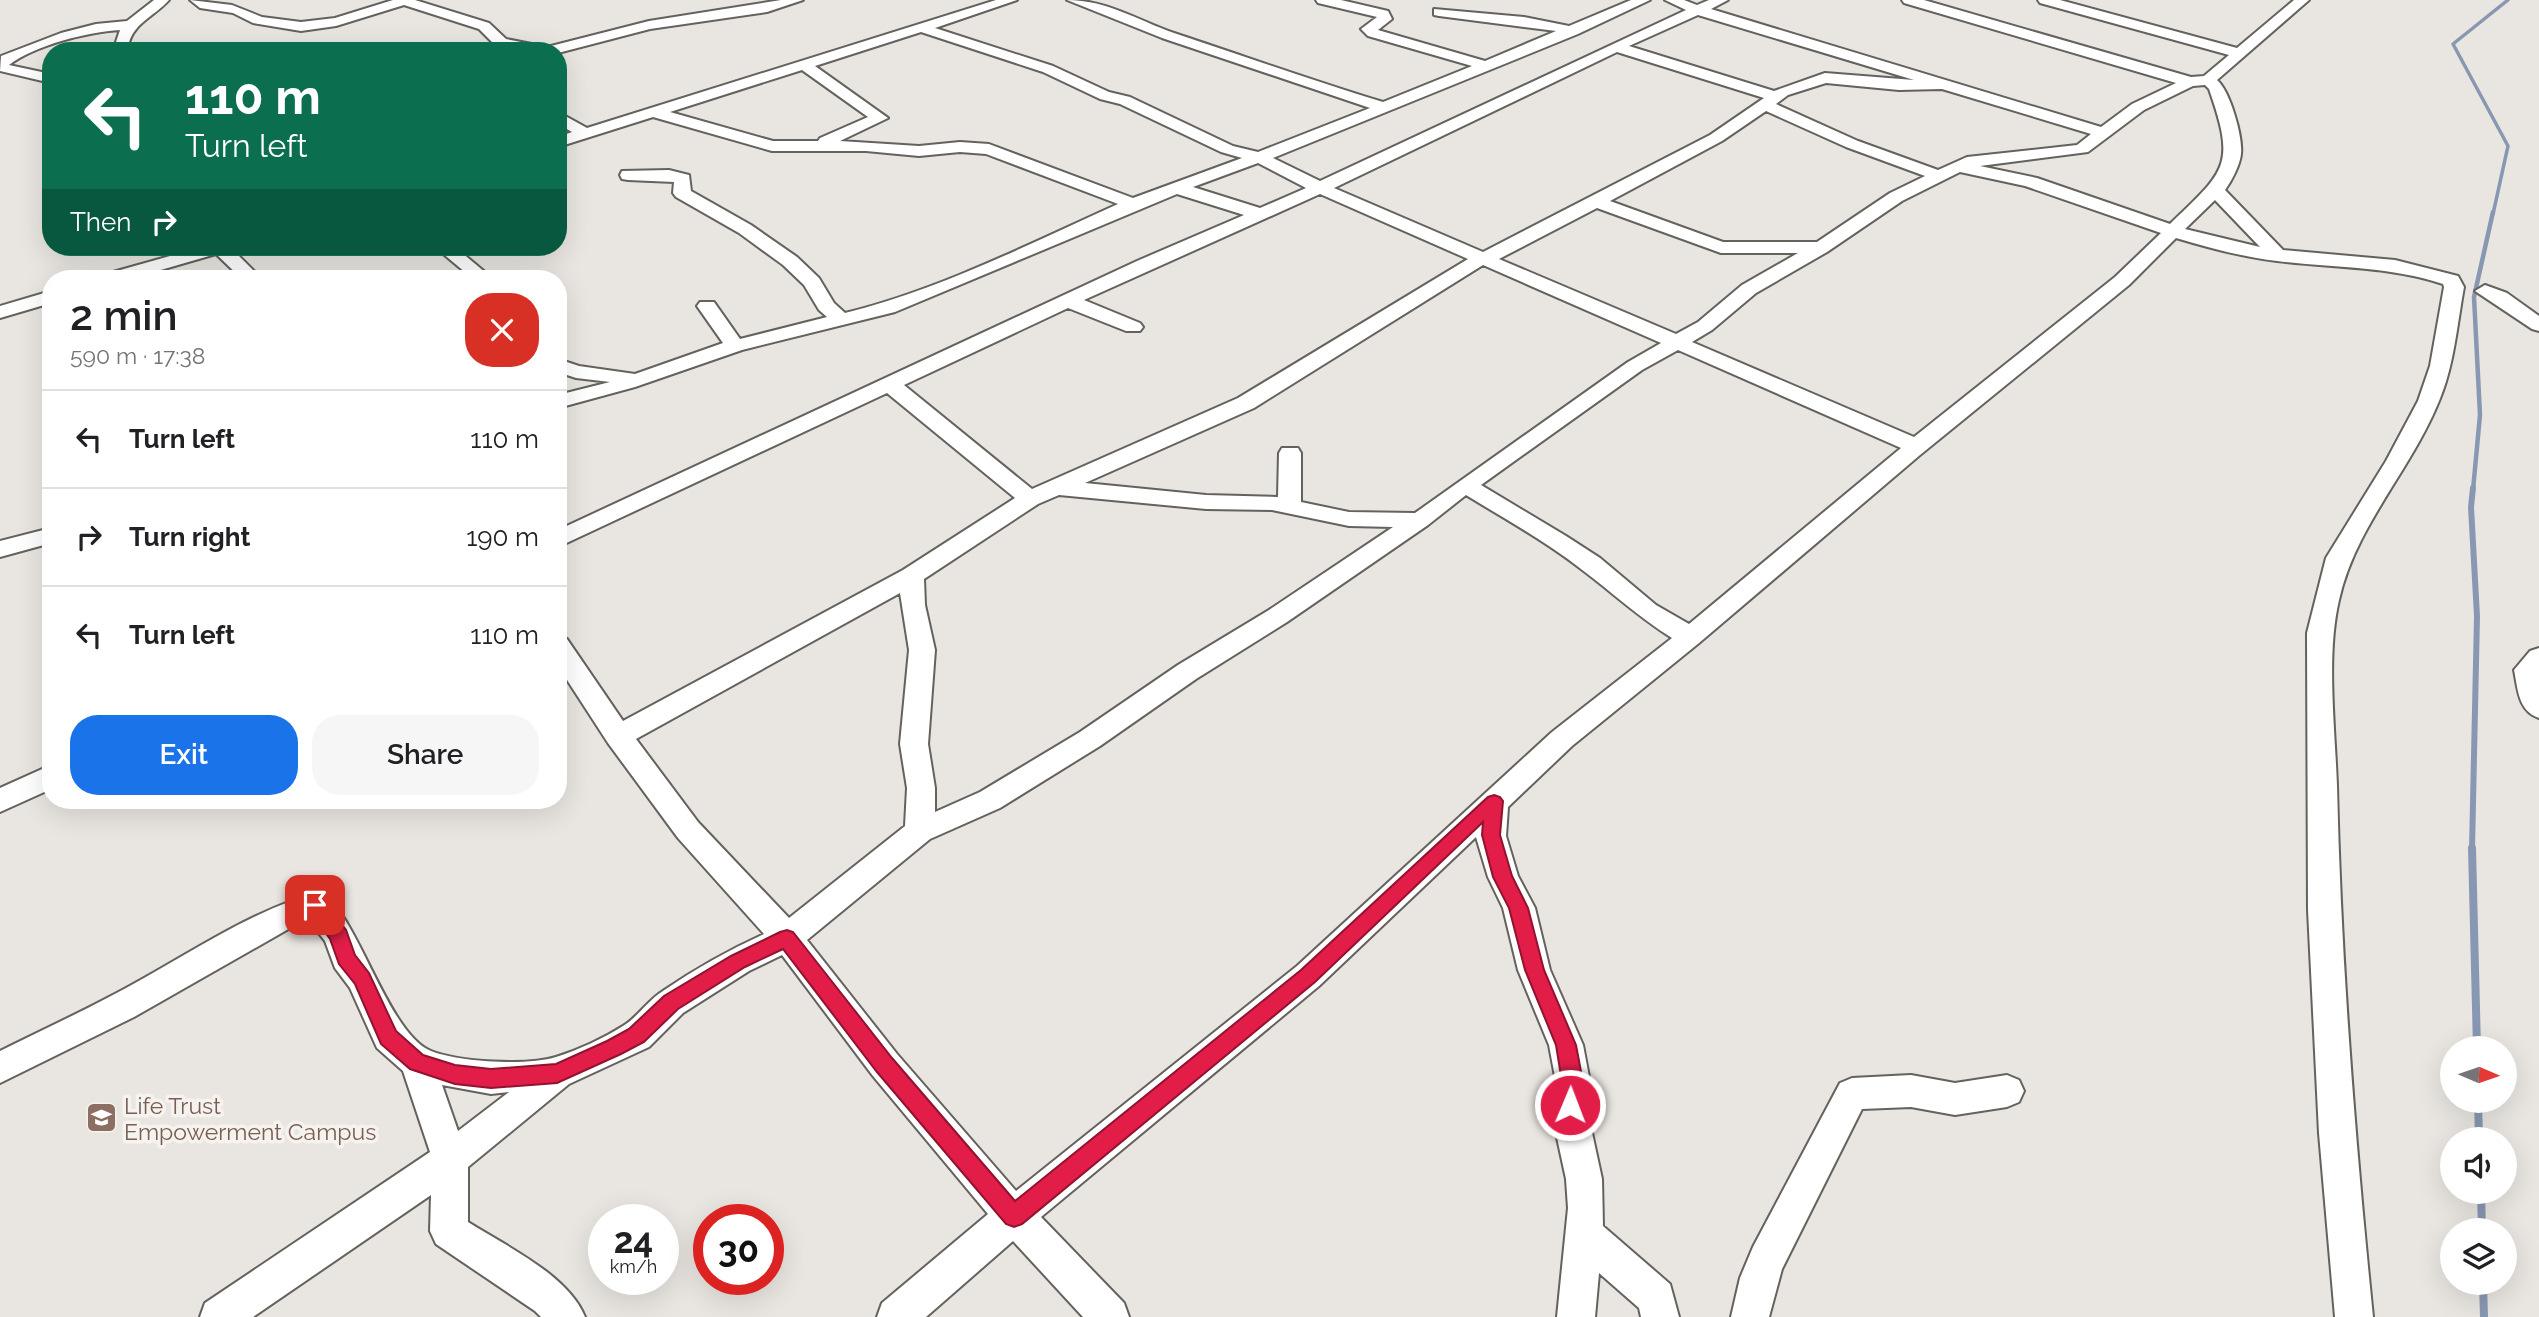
<!DOCTYPE html>
<html lang="en">
<head>
<meta charset="utf-8">
<style>
  body { margin:0; font-family:Raleway,sans-serif; background:#f6f6f6; color:#202124; height:100vh; display:flex; flex-direction:column; font-size:26px; white-space:nowrap }
  * { box-sizing:border-box; margin:0 }
  p { font-size:23px; color:#757577 }
  .icon { flex:none; width:38px; height:38px; fill:none; stroke:currentColor; stroke-width:2; stroke-linecap:round; stroke-linejoin:round }
  .map { position:relative; flex:1; overflow:hidden }
  .panel { position:absolute; left:42px; top:270px; width:525px; height:539px; display:flex; flex-direction:column; background:#fff; border-radius:28px; box-shadow:0 7px 28px #0002 }
  .panel>* { flex:none }
  .banner { position:absolute; left:42px; top:42px; width:525px; height:214px; border-radius:28px; box-shadow:0 7px 28px #0002; background:#0b6e4f; color:#fff; overflow:hidden }
  .needle { width:46px; rotate:92deg }
  .tools { position:absolute; left:2440px; top:1036px; display:grid; gap:14px }
  .tools a { display:grid; place-items:center; width:77px; height:77px; border-radius:50%; background:#fff; box-shadow:0 7px 28px #0002; font-size:35px }
  .speed { position:absolute; left:588px; top:1204px; display:flex; gap:14px; font-size:35px; font-weight:700; text-align:center }
  .speed>* { display:grid; place-content:center; width:91px; height:91px; border-radius:50%; background:#fff; box-shadow:0 7px 28px #0002; line-height:1 }
  .speed small { font-size:18px; font-weight:400 }
  .speed .limit { border:10px solid #d22; background:#fff; color:#111 }
  .pin { position:absolute; display:grid; place-items:center; width:60px; height:60px; color:#fff; margin:-30px; border-radius:14px; box-shadow:0 4px 10px #0006 }
  .me { position:absolute; width:77px; margin:-38px; rotate:1deg; stroke-linejoin:round; filter:drop-shadow(0 0 5px #0008) }
  .turn { display:flex; align-items:center; gap:24px; height:147px; padding:0 28px; font-size:32px }
  .turn .icon { width:91px; height:91px; stroke-width:2.5 }
  .turn b { display:block; font-size:49px; line-height:60px }
  .then { display:flex; align-items:center; height:66px; padding:0 28px; background:#0003; gap:14px; font-size:26px }
  .round { display:grid; place-items:center; flex:none; width:74px; height:74px; border-radius:28px; background:#f6f6f6 }
  .head { display:flex; align-items:center; justify-content:space-between; height:119px; padding:0 28px }
  h1 { font-size:42px; font-weight:600; line-height:52px }
  .primary-button { display:flex; gap:14px; margin-top:auto; padding:14px 28px }
  .primary-button a { flex:1; height:80px; border-radius:28px; background:#1a73e8; color:#fff; font-size:28px; font-weight:600; line-height:80px; text-align:center }
  .primary-button a+a { background:#f6f6f6; color:#202124 }
  ul { padding:0; list-style:none }
  li { display:flex; align-items:center; gap:21px; height:98px; padding:0 28px; border-top:2px solid #e0e0e0 }
  li div { flex:1 }
  li b { display:block; font-size:26px }
  li em { font-style:normal }
  .map>svg:first-child { display:block }
  .lines { fill:none; stroke-linecap:round; stroke-linejoin:round }
  .stream-far3 { stroke:#8998b2; stroke-width:3.5 }
  .stream-far2 { stroke:#8998b2; stroke-width:4.5 }
  .stream-far1 { stroke:#8998b2; stroke-width:6 }
  .stream { stroke:#8998b2; stroke-width:8 }
  .minor-casing { stroke:#64625d; stroke-width:4 }
  .minor { fill:#fff; fill-rule:evenodd }
  .route { fill:#e11d48; stroke:#92132f; stroke-width:2 }
  .labels { text-anchor:middle; dominant-baseline:central; stroke-width:7; stroke-linejoin:round; paint-order:stroke }
  .near-education-label { font-size:23px; fill:#785e54; stroke:#f6f3ee; text-anchor:start }
</style>
</head>
<body>
<div class="map">
<svg width="2539" height="1317" viewBox="0 0 2539 1317">
  <rect width="100%" height="100%" fill="#e9e6e1"/>
  <g class="lines">
    <path class="stream-far3" d="M2493 214 2508 146 2453 44 2508 0"/>
    <path class="stream-far2" d="M2473 490 2480 415 2474 297 2493 212"/>
    <path class="stream-far1" d="M2472 850 2477 616 2471 507 2473 488"/>
    <g class="stream">
      <path d="M2472 848 2477 1048"/>
      <path d="M2478 1101 2479 1139"/>
      <path d="M2481 1192 2482 1230"/>
      <path d="M2483 1283 2484 1317"/>
    </g>
    <defs>
      <g id="minor">
        <path d="M154 0H169C154 17 132 23 128 47L131 51H116L114 48 120 30C88 32 35 45 9 65L51 74V83L0 71 1 56 61 33 96 24 127 21Z"/>
        <path d="M190 0 232 5 262 17 301 22 335 18 393 0H415L489 23 506 39 547 47 649 21 781 0H803L767 12 650 29 558 53V51H521L496 46 479 29 404 5 336 26 301 31 253 23 233 13 200 8Z"/>
        <path d="M996 0H1017L935 28 1053 66 1109 92 1130 97 1233 146 1258 152 1370 108 1162 38 1067 0C1107 0 1137 20 1174 33 1244 56 1313 81 1383 102L1472 66 1368 36 1361 29 1377 17 1318 3 1316 0H1341L1388 11 1392 19 1378 30 1485 61 1556 31 1439 16 1434 15V9L1524 17 1569 26 1631 0H1650L1578 34 1273 158 1320 181 1686 10 1665 0H1684L1697 5 1709 0H1728L1711 9 2101 127 2132 104 2176 83 1904 3 1902 0H1924L2191 77 2204 76 2229 55 2040 3 2038 0H2060L2237 48 2294 0H2309L2217 80C2230 91 2243 137 2241 154 2240 165 2231 182 2225 190L2283 250 2395 260 2458 276 2464 287C2457 325 2454 366 2439 401 2411 470 2355 527 2339 600 2326 655 2335 728 2337 786 2341 964 2355 1140 2373 1317H2335L2319 1133 2308 910 2307 633 2326 558 2386 461 2418 401 2430 366 2444 287 2443 284C2388 266 2333 268 2277 261 2243 257 2209 248 2176 238L2129 285 1920 455 1699 643 1572 746 1508 807 1506 836 1518 876 1535 908 1550 970 1583 1045 1590 1082 1589 1119 1602 1179 1603 1226 1670 1284 1679 1317H1641L1639 1308 1599 1273 1595 1317H1557L1568 1208 1566 1179 1553 1119 1556 1082 1549 1045 1518 970 1503 908 1488 877 1476 837 1319 986 1041 1217 1124 1303 1129 1317H1083L1013 1241 926 1317H877L882 1303 988 1214 873 1076 782 955 749 971 683 1013 649 1047 569 1084 468 1167V1222C506 1246 568 1275 585 1317H541L535 1311 436 1244 430 1231 431 1195 253 1317H200L205 1303 430 1152 403 1071 377 1048 350 988 335 968 325 941 309 921 292 927 134 1017 0 1083V1051C36 1033 73 1016 109 997 170 966 227 925 291 901 298 898 309 892 316 893 352 895 385 1033 431 1051 459 1062 527 1066 556 1057 578 1050 604 1038 623 1026 638 1017 648 1000 663 991 695 969 729 950 764 934L678 838 608 743 558 666V636L567 639 623 721 903 570 1015 498 887 393 558 547V530L1137 261 1244 215 1177 194 895 312 742 350 635 387 558 408V395L610 382 576 378 558 372V359L579 366 635 374 723 343 697 306 700 302H714L740 339 827 317 819 310 804 285 783 265 739 233 676 197 673 193 674 182 628 180 622 179 620 175 622 171 669 170 689 175 691 191 751 225 797 257 819 278 834 303 845 313C939 290 1029 244 1118 204L986 154 960 152 919 156 866 151H772L653 117 558 147V137L572 132 558 124V112L587 128ZM1698 15 1914 80 1825 73 1774 91 1629 46ZM921 32 1043 72 1100 99 1120 104 1221 152 1242 158 1133 198 989 144 960 142 919 146 840 141 888 118 815 66ZM1617 52 1764 98 1710 135 1483 252 1334 188ZM802 70 868 117 820 138 818 141H773L670 112ZM1826 83 1899 90 1942 89 2091 134 2077 145 1967 157 1938 170 1858 141 1776 104 1788 95ZM2205 85 2209 89C2236 166 2226 170 2170 224L2037 178 1980 166 2088 152 2144 110 2193 86ZM1766 111 1846 147 1925 176 1890 193 1817 242H1723L1610 201 1722 141ZM1258 163 1306 188 1260 208 1193 187ZM1960 172 2025 186 2161 233 2115 277 1914 437 1692 342 1712 330 1756 293 1827 252 1902 201ZM1320 194 1468 259 1238 398 1032 489 904 385 1068 308 1126 331H1140L1143 327 1140 323 1084 300ZM2215 200 2260 247 2185 229ZM1597 208 1721 253H1798L1742 285 1698 322 1676 334 1499 259ZM1483 265 1661 343 1628 362 1415 513 1349 512 1301 502V453L1298 448H1282L1279 453 1278 497 1206 495 1085 483 1254 408ZM1678 350 1901 448 1689 624 1656 605 1600 558 1566 536 1481 485 1642 370ZM1059 495 1206 509 1272 510 1349 526 1393 527 1269 610 1178 665 1080 732 980 792 935 812V788L928 744 935 650 925 605 924 579 1038 504ZM1466 495C1505 519 1545 541 1581 569 1612 592 1638 617 1672 638L1552 732 1297 966 1016 1191 897 1054 807 940 930 839 1000 808 1100 746 1196 679 1287 622 1428 525ZM900 593 909 650 900 744 907 788 905 826 789 918 698 822 636 739ZM442 1085 491 1094 509 1092 458 1131Z"/>
        <path d="M202 247H230L261 278H241L216 254 133 278H104L106 274Z"/>
        <path d="M435 247H455L492 278H472Z"/>
        <path d="M2485 285 2507 293 2539 316V331L2532 329 2475 291Z"/>
        <path d="M51 291V303L0 318V306Z"/>
        <path d="M51 528V543L0 557V541Z"/>
        <path d="M2539 648V718C2518 711 2518 689 2514 670L2530 651Z"/>
        <path d="M51 765V789L0 812V788Z"/>
        <path d="M1911 1075 1955 1083 2007 1075 2019 1080 2024 1091 2019 1102 2007 1107 1955 1115 1911 1107 1862 1109 1782 1269 1769 1317H1731L1740 1278 1753 1247 1840 1083 1852 1078Z"/>
      </g>
    </defs>
    <use href="#minor" class="minor-casing"/>
    <use href="#minor" class="minor"/>
  </g>
  <path class="route" d="M1494 795 1500 797 1503 801 1500 835 1512 876 1528 908 1544 970 1576 1045 1583 1082 1578 1112 1570 1115 1563 1112 1560 1105 1562 1082 1556 1045 1525 970 1509 908 1493 877 1482 835 1483 822 1315 982 1022 1224 1014 1227 1006 1224 877 1072 783 949 745 967 678 1009 644 1042 621 1054 557 1083 491 1088 455 1084 410 1069 381 1044 355 984 339 964 330 939 306 905 308 899 315 897 322 899 346 930 355 955 369 973 396 1031 423 1055 455 1065 491 1069 556 1064 607 1041 629 1029 664 996 731 956 780 932 787 930 793 932 892 1058 1015 1201 1301 970 1488 797Z"/>
  <defs>
    <symbol id="school-square" viewBox="-11 -11 22 22"><rect x="-9" y="-9" width="18" height="18" rx="4" fill="#8d6e63" stroke="#f6f3ee"/><path d="M0-5L7-2L0 1L-7-2ZM-4 1L0 2.5L4 1V4Q0 6-4 4Z" fill="#fff"/></symbol>
  </defs>
  <g fill-rule="evenodd">
    <use href="#school-square" x="84" y="1100" width="35" height="35"/>
  </g>
  <g class="labels">
    <g class="near-education-label">
      <text x="124" y="1105">Life Trust<tspan x="124" dy="26">Empowerment Campus</tspan></text>
    </g>
  </g>
</svg>
<div class="tools">
<a><svg class="needle" viewBox="-14 -14 28 28"><path d="M0-13l5 13h-10z" fill="#e53935"/><path d="M0 13l5-13h-10z" fill="#757577"/></svg></a>
<a><svg class="icon" aria-label="sound" viewBox="0 0 24 24"><path d="M4 9h4l5-4v14l-5-4H4zM17 9q2 3 0 6"/></svg></a>
<a><svg class="icon" aria-label="layers" viewBox="0 0 24 24"><path d="M12 4l9 5-9 5-9-5zM3 14l9 5 9-5"/></svg></a>
</div>
<div class="speed"><div>24<small>km/h</small></div><div class="limit">30</div></div>
<div class="pin" style="left:315px;top:905px;background:#d93025"><svg class="icon" aria-label="arrive" viewBox="0 0 24 24"><path d="M6 21V4h12l-3 4 3 4H6"/></svg></div>
<svg class="me" style="left:1570px;top:1105px" viewBox="-20 -20 40 40"><circle r="17" fill="#e11d48" stroke="#fff" stroke-width="3"/><path d="M0-11L8 9 0 5-8 9z" fill="#fff"/></svg>
<div class="banner">
<div class="turn"><svg class="icon" aria-label="left" viewBox="0 0 24 24"><path d="M17 20v-9H6M10 6l-5 5 5 5"/></svg><div><b>110 m</b>Turn left</div></div>
<div class="then">Then<svg class="icon" aria-label="right" viewBox="0 0 24 24"><path d="M7 20v-9h11M14 6l5 5-5 5"/></svg></div>
</div>
<section class="panel">
<div class="head"><div><h1>2 min</h1><p>590 m · 17:38</p></div><a class="round" style="background:#d93025;color:#fff"><svg class="icon" aria-label="close" viewBox="0 0 24 24"><path d="M6 6l12 12M18 6L6 18"/></svg></a></div>
<ul>
<li><svg class="icon" aria-label="left" viewBox="0 0 24 24"><path d="M17 20v-9H6M10 6l-5 5 5 5"/></svg><div><b>Turn left</b></div><em>110 m</em></li>
<li><svg class="icon" aria-label="right" viewBox="0 0 24 24"><path d="M7 20v-9h11M14 6l5 5-5 5"/></svg><div><b>Turn right</b></div><em>190 m</em></li>
<li><svg class="icon" aria-label="left" viewBox="0 0 24 24"><path d="M17 20v-9H6M10 6l-5 5 5 5"/></svg><div><b>Turn left</b></div><em>110 m</em></li>
</ul>
<div class="primary-button"><a>Exit</a><a>Share</a></div>
</section>
</div>
</body>
</html>
